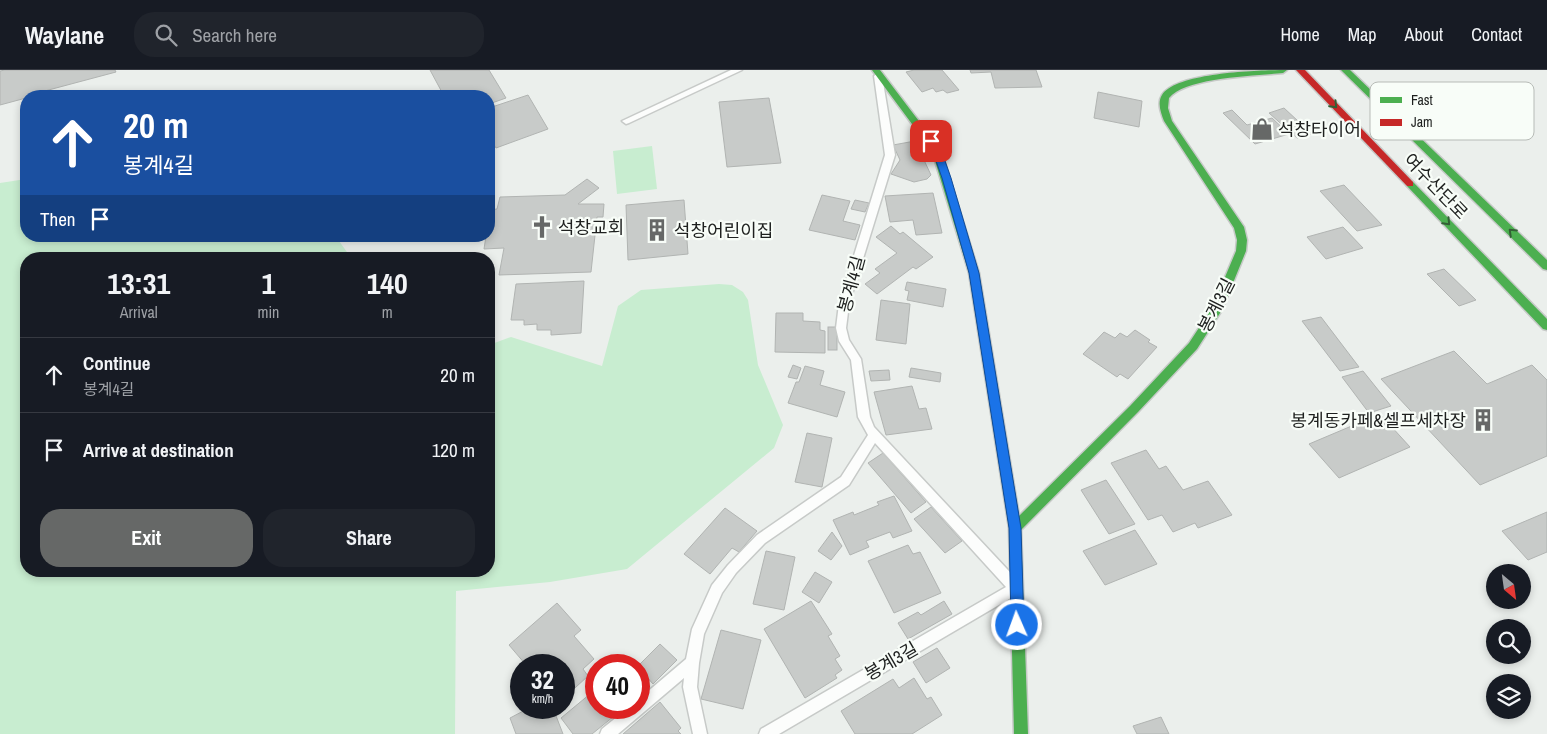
<!DOCTYPE html>
<html lang="en">
<head>
<meta charset="utf-8">
<style>
  body { margin:0; font-family:"Archivo Narrow","Noto Sans KR",sans-serif; background:#20242c; color:#f1f3f6; height:100vh; display:flex; flex-direction:column; font-size:19px; white-space:nowrap }
  * { box-sizing:border-box; margin:0 }
  p { font-size:16px; color:#9ea1a6 }
  .icon { flex:none; width:28px; height:28px; fill:none; stroke:currentColor; stroke-width:2; stroke-linecap:round; stroke-linejoin:round }
  .map { position:relative; flex:1; overflow:hidden }
  .details { position:absolute; left:20px; top:182px; width:475px; height:325px; display:flex; flex-direction:column; background:#171b24; border-radius:20px; box-shadow:0 2px 8px #0003 }
  .details>* { flex:none }
  .top-card { position:absolute; left:20px; top:20px; width:475px; height:152px; border-radius:20px; box-shadow:0 2px 8px #0003; background:#1a4fa0; color:#fff; overflow:hidden }
  .needle { width:32px; rotate:151deg }
  .buttons { position:absolute; left:1486px; top:494px; display:grid; gap:10px }
  .buttons a { display:grid; place-items:center; width:45px; height:45px; border-radius:50%; background:#171b24; box-shadow:0 2px 8px #0003; font-size:25px }
  .speed { position:absolute; left:510px; top:584px; display:flex; gap:10px; font-size:25px; font-weight:700; text-align:center }
  .speed>* { display:grid; place-content:center; width:65px; height:65px; border-radius:50%; background:#171b24; box-shadow:0 2px 8px #0003; line-height:1 }
  .speed small { font-size:12px; font-weight:400 }
  .speed .limit { border:8px solid #d22; background:#fff; color:#111 }
  .pin { position:absolute; display:grid; place-items:center; width:42px; height:42px; color:#fff; margin:-21px; border-radius:10px; box-shadow:0 2px 8px #0006 }
  .me { position:absolute; width:55px; margin:-28px; rotate:358deg; stroke-linejoin:round; filter:drop-shadow(0 0 4px #0008) }
  .turn { display:flex; align-items:center; gap:18px; height:105px; padding:0 20px; font-size:22px }
  .turn .icon { width:65px; height:65px; stroke-width:2.5 }
  .turn b { display:block; font-size:35px; line-height:42px }
  .then { display:flex; align-items:center; height:48px; padding:0 20px; background:#0003; gap:10px; font-size:19px }
  .eta { display:flex; justify-content:space-evenly; align-items:center; height:85px; text-align:center }
  .eta b { font-size:30px; font-weight:700; line-height:35px }
  .cta { display:flex; gap:10px; margin-top:auto; padding:10px 20px }
  .cta a { flex:1; height:58px; border-radius:20px; background:#666867; color:#fff; font-size:20px; font-weight:700; line-height:58px; text-align:center }
  .cta a+a { background:#20242c; color:#f1f3f6 }
  ul { padding:0; list-style:none }
  li { display:flex; align-items:center; gap:15px; height:75px; padding:0 20px; border-top:1px solid #363941 }
  li div { flex:1 }
  li b { display:block; font-size:19px }
  li em { font-style:normal }
  header { display:flex; align-items:center; gap:30px; box-sizing:border-box; height:70px; padding:0 25px; background:#171b24; border-bottom:1px solid #363941 }
  header strong { font-size:24px }
  nav { display:flex; gap:28px; margin-inline-start:auto; font-size:18px }
  .search { width:350px; height:45px; background:#20242c; display:flex; align-items:center; gap:12px; box-sizing:border-box; padding:0 18px; border-radius:20px; color:#9ea1a6; font-size:19px }
  .map>svg:first-child { display:block }
  .green { fill:#c8edd0 }
  .building { fill:#c8cbc9; stroke:#b1b4b2 }
  .lines { fill:none; stroke-linecap:round; stroke-linejoin:round }
  .lane-casing { stroke:#c7cac8; stroke-width:3 }
  .fast-casing { stroke:#c7cac8; stroke-width:3 }
  .jam-casing { stroke:#c7cac8; stroke-width:3 }
  .lane { fill:#fcfdfc; fill-rule:evenodd }
  .fast { fill:#4caf50; fill-rule:evenodd }
  .jam { fill:#c62828; fill-rule:evenodd }
  .oneway { stroke:#336035 }
  .route { fill:#1a73e8; stroke:#114b97 }
  .labels { text-anchor:middle; dominant-baseline:central; stroke-width:4.5; stroke-linejoin:round; paint-order:stroke }
  .poi-label { font-size:18px; fill:#1e201f; stroke:#f8fdf8; text-anchor:start }
  .street-label { font-size:18px; fill:#1e201f; stroke:#f8fdf8 }
  .key { fill:#f8fdf8; stroke:#b7bbb7; stroke-width:1 }
  .key-label { font-size:14px; fill:#1e201f }
</style>
</head>
<body>
<header>
<strong>Waylane</strong>
<div class="search"><svg class="icon" aria-label="search" viewBox="0 0 24 24"><circle cx="10" cy="10" r="6"/><path d="M15 15l6 6"/></svg>Search here</div>
<nav><a>Home</a><a>Map</a><a>About</a><a>Contact</a></nav>
</header>
<div class="map">
<svg width="1547" height="664" viewBox="0 0 1547 664">
  <rect width="100%" height="100%" fill="#ebefec"/>
  <g class="green">
    <path d="M652 76 657 119 617 124 613 81Z"/>
    <path d="M26 109V166H332L339 171 352 189H26V501H489V275L511 267 602 296 618 236 641 220 719 214 732 215 743 222 748 230 758 295 783 355 774 378 627 499 550 512 456 521 455 664H0V113Z"/>
  </g>
  <g class="building">
    <path d="M5 0H115L116 2 26 26V28L0 35V1Z"/>
    <path d="M430 0H489L506 28 489 34V26H444Z"/>
    <path d="M914 0H942L959 20 947 23 943 20 936 22 933 18 922 22 906 2Z"/>
    <path d="M970 0H1036L1042 17 995 18 991 2 971 3Z"/>
    <path d="M1098 22 1142 31 1139 57 1094 48Z"/>
    <path d="M528 25 548 59 496 78 489 66V38Z"/>
    <path d="M769 28 781 93 727 97 719 32Z"/>
    <path d="M1284 38 1312 64 1297 68 1269 43Z"/>
    <path d="M1232 40 1247 55 1272 48 1289 64 1255 74 1223 43Z"/>
    <path d="M915 71 931 105 927 109 914 112 891 104 900 90 893 75Z"/>
    <path d="M587 109 599 118 578 134H604L603 147H597L591 202 499 205 504 178 484 179 486 166H489V140L497 139 500 127 565 125Z"/>
    <path d="M1344 115 1382 155 1357 161 1320 121Z"/>
    <path d="M933 123 942 163 916 165 913 150 890 152 885 126Z"/>
    <path d="M822 125 850 131 843 151 860 155 855 170 809 160Z"/>
    <path d="M684 130 688 184 628 190 626 135Z"/>
    <path d="M855 130 869 133 865 142 851 139Z"/>
    <path d="M891 156 900 164 903 162 933 187 916 199 913 197 877 224 865 214 880 203 875 199 897 183 876 167Z"/>
    <path d="M1343 157 1363 178 1326 189 1307 167Z"/>
    <path d="M1444 199 1476 230 1459 236 1427 204Z"/>
    <path d="M584 211 581 263 551 265V260H537V254L524 255V250H511L516 214Z"/>
    <path d="M907 212 946 219 943 237 907 230 909 221 905 220Z"/>
    <path d="M881 230 910 234 906 274 876 270Z"/>
    <path d="M776 243H803V251L820 252V260L825 261V283L775 282Z"/>
    <path d="M1321 247 1359 297 1340 301 1302 251Z"/>
    <rect x="828" y="257" width="9" height="23"/>
    <path d="M1135 260 1150 270 1148 272 1157 277 1128 309 1120 304 1117 307 1083 284 1104 262 1115 268 1120 263 1127 267Z"/>
    <path d="M1454 281 1487 314 1532 295 1547 310V386L1480 415 1381 309Z"/>
    <path d="M793 295 801 298 797 309 788 307Z"/>
    <path d="M805 296 824 301 820 315 845 322 837 347 788 333 796 312H799Z"/>
    <path d="M911 298 941 303 940 312 909 307Z"/>
    <path d="M889 300 890 310 871 311 869 301Z"/>
    <path d="M1363 301 1391 336 1369 343 1342 307Z"/>
    <path d="M912 316 919 339 926 338 932 359 886 365 874 322Z"/>
    <path d="M1380 344 1410 377 1339 408 1309 374Z"/>
    <path d="M807 363 832 368 822 417 795 412Z"/>
    <path d="M1146 380 1159 399 1166 396 1183 420 1208 411 1232 445 1198 458 1195 453 1173 462 1162 445 1148 450 1111 393Z"/>
    <path d="M883 383 926 432 911 443 868 393Z"/>
    <path d="M1106 410 1135 454 1109 464 1081 420Z"/>
    <path d="M894 426 912 461 893 468 890 462 866 471 869 477 850 485 833 450 853 442 854 445 879 435 877 432Z"/>
    <path d="M931 437 962 471 945 483 914 449Z"/>
    <path d="M725 438 757 461 739 482 732 478 710 504 684 484Z"/>
    <path d="M1547 442V482L1528 490 1502 461Z"/>
    <path d="M1135 460 1157 494 1105 515 1083 481Z"/>
    <path d="M832 462 842 476 831 490 818 481Z"/>
    <path d="M908 475 913 484 920 482 941 523 894 543 868 491Z"/>
    <path d="M766 481 795 487 784 540 753 534Z"/>
    <path d="M815 502 832 512 819 533 802 522Z"/>
    <path d="M811 531 832 564 828 566 840 586 835 589 842 600 835 605 837 608 805 628 764 559Z"/>
    <path d="M944 531 952 544 908 569 898 553 918 542 921 545Z"/>
    <path d="M557 533 581 560 574 566 594 589 583 599 588 606 564 628V595H526L509 575Z"/>
    <path d="M721 560 761 570 743 639 701 629Z"/>
    <path d="M660 574 677 590 653 614 639 598V595Z"/>
    <path d="M937 578 950 598 926 613 913 592Z"/>
    <path d="M914 608 927 629 931 627 942 645 912 664H855L841 641 893 609 899 618Z"/>
    <path d="M596 619V638H624L592 664H573L561 648Z"/>
    <path d="M660 632 681 658 678 661 681 664H623Z"/>
    <path d="M529 638H553L563 664H516L510 648Z"/>
    <path d="M1161 647 1169 664H1137L1133 656Z"/>
  </g>
  <g class="lines">
    <defs>
      <g id="lane">
        <path d="M731 0H742L629 53 626 54 622 51Z"/>
        <path d="M878 3 882 6 895 85 849 234 846 258 849 270 861 289 870 347 874 357 1021 514 1022 518 1021 522 779 664H759L761 659 1006 517 875 373 849 415 765 473 736 503 722 523 704 564 699 593 697 617 707 664H693L683 617 684 608 618 664H600L602 659 628 638H639V629L686 589 692 559 712 515 728 495 757 465 841 407 868 365 858 347 851 290 839 271 836 258 839 234 885 85 874 6Z"/>
      </g>
      <g id="fast">
        <path d="M872 0H880L941 80 979 203 1019 446 1130 336 1189 273 1212 238 1236 181 1237 170 1234 158 1164 51C1161 43 1157 33 1162 25 1176 2 1262 0 1287 0L1283 3C1256 6 1186 7 1169 28L1168 38 1172 51 1244 157 1247 170 1246 181 1222 240 1197 279 1138 342 1021 460 1028 664H1014L1009 458 969 203 932 81Z"/>
        <path d="M1341 0H1350L1547 190V200L1543 199Z"/>
        <path d="M1410 111 1413 112 1547 249V260L1543 259 1407 116V112Z"/>
      </g>
      <path id="jam" d="M1296 0H1305L1413 112V116H1407Z"/>
    </defs>
    <use href="#lane" class="lane-casing"/>
    <use href="#fast" class="fast-casing"/>
    <use href="#jam" class="jam-casing"/>
    <use href="#lane" class="lane"/>
    <use href="#fast" class="fast"/>
    <use href="#jam" class="jam"/>
  </g>
  <defs><path id="oneway-chevron" d="M-2-3.5L2.5 0L-2 3.5" fill="none" stroke-width="1.6" stroke-linecap="round" stroke-linejoin="round" transform="scale(1.25)"/></defs>
  <g class="oneway">
    <use href="#oneway-chevron" transform="translate(1334 35) rotate(46)"/>
    <use href="#oneway-chevron" transform="translate(1447 152) rotate(46)"/>
    <use href="#oneway-chevron" transform="translate(1512 162) rotate(-136)"/>
  </g>
  <path class="route" d="M931 68 934 69 944 88 951 108 979 203 1021 458 1024 555 1022 559 1017 561 1013 559 1011 555 1009 458 969 203 942 108 935 88 926 71Z"/>
  <defs>
    <symbol id="shop-bare" viewBox="-9 -9 18 18"><path d="M-5-2.5h2.3a2.7 3.5 0 0 1 5.4 0H5L5.5 6h-11ZM-1.5-2.5h3a1.5 2.3 0 0 0-3 0Z" fill="#666867" stroke="#f8fdf8" stroke-width="2.5" paint-order="stroke"/></symbol>
    <symbol id="church-bare" viewBox="-9 -9 18 18"><path d="M-1.2-6h2.4v3.5h3.3v2.4h-3.3V6h-2.4V-.1h-3.3v-2.4h3.3Z" fill="#666867" stroke="#f8fdf8" stroke-width="2.5" paint-order="stroke"/></symbol>
    <symbol id="building-bare" viewBox="-9 -9 18 18"><path d="M-4-6H4V6H1V3H-1V6H-4ZM-2.5-4.3h1.7v1.8h-1.7ZM.8-4.3h1.7v1.8H.8ZM-2.5-1h1.7V.8h-1.7ZM.8-1h1.7V.8H.8Z" fill="#666867" stroke="#f8fdf8" stroke-width="2.5" paint-order="stroke"/></symbol>
  </defs>
  <g fill-rule="evenodd">
    <use href="#shop-bare" x="1246" y="43" width="32" height="32"/>
    <use href="#church-bare" x="526" y="141" width="32" height="32"/>
    <use href="#building-bare" x="641" y="144" width="32" height="32"/>
    <use href="#building-bare" x="1467" y="334" width="32" height="32"/>
  </g>
  <g class="labels">
    <g class="poi-label">
      <text x="1278" y="59">석창타이어</text>
      <text x="558" y="157">석창교회</text>
      <text x="674" y="160">석창어린이집</text>
      <text x="1466" y="350" text-anchor="end">봉계동카페&amp;셀프세차장</text>
    </g>
    <g class="street-label">
      <text transform="translate(1436 116) rotate(46)">여수산단로</text>
      <text transform="translate(851 214) rotate(-75)">봉계4길</text>
      <text transform="translate(1216 235) rotate(-63)">봉계3길</text>
      <text transform="translate(891 591) rotate(-30)">봉계3길</text>
    </g>
  </g>
  <rect x="1370" y="12" width="164" height="58" rx="8" class="key"/>
  <rect x="1380" y="27" width="22" height="6" fill="#4caf50"/>
  <rect x="1380" y="49" width="22" height="7" fill="#c62828"/>
  <g class="key-label">
    <text x="1411" y="35">Fast</text>
    <text x="1411" y="57">Jam</text>
  </g>
</svg>
<div class="buttons">
<a><svg class="needle" viewBox="-14 -14 28 28"><path d="M0-13l5 13h-10z" fill="#e53935"/><path d="M0 13l5-13h-10z" fill="#9ea1a6"/></svg></a>
<a><svg class="icon" aria-label="search" viewBox="0 0 24 24"><circle cx="10" cy="10" r="6"/><path d="M15 15l6 6"/></svg></a>
<a><svg class="icon" aria-label="layers" viewBox="0 0 24 24"><path d="M12 4l9 5-9 5-9-5zM3 14l9 5 9-5"/></svg></a>
</div>
<div class="speed"><div>32<small>km/h</small></div><div class="limit">40</div></div>
<div class="pin" style="left:931px;top:71px;background:#d93025"><svg class="icon" aria-label="arrive" viewBox="0 0 24 24"><path d="M6 21V4h12l-3 4 3 4H6"/></svg></div>
<svg class="me" style="left:1017px;top:555px" viewBox="-20 -20 40 40"><circle r="17" fill="#1a73e8" stroke="#fff" stroke-width="3"/><path d="M0-11L8 9 0 5-8 9z" fill="#fff"/></svg>
<div class="top-card">
<div class="turn"><svg class="icon" aria-label="ahead" viewBox="0 0 24 24"><path d="M12 20V5M6 11l6-6 6 6"/></svg><div><b>20 m</b>봉계4길</div></div>
<div class="then">Then<svg class="icon" aria-label="arrive" viewBox="0 0 24 24"><path d="M6 21V4h12l-3 4 3 4H6"/></svg></div>
</div>
<section class="details">
<div class="eta">
<div><b>13:31</b><p>Arrival</p></div>
<div><b>1</b><p>min</p></div>
<div><b>140</b><p>m</p></div>
</div>
<ul>
<li><svg class="icon" aria-label="ahead" viewBox="0 0 24 24"><path d="M12 20V5M6 11l6-6 6 6"/></svg><div><b>Continue</b><p>봉계4길</p></div><em>20 m</em></li>
<li><svg class="icon" aria-label="arrive" viewBox="0 0 24 24"><path d="M6 21V4h12l-3 4 3 4H6"/></svg><div><b>Arrive at destination</b></div><em>120 m</em></li>
</ul>
<div class="cta"><a>Exit</a><a>Share</a></div>
</section>
</div>
</body>
</html>
